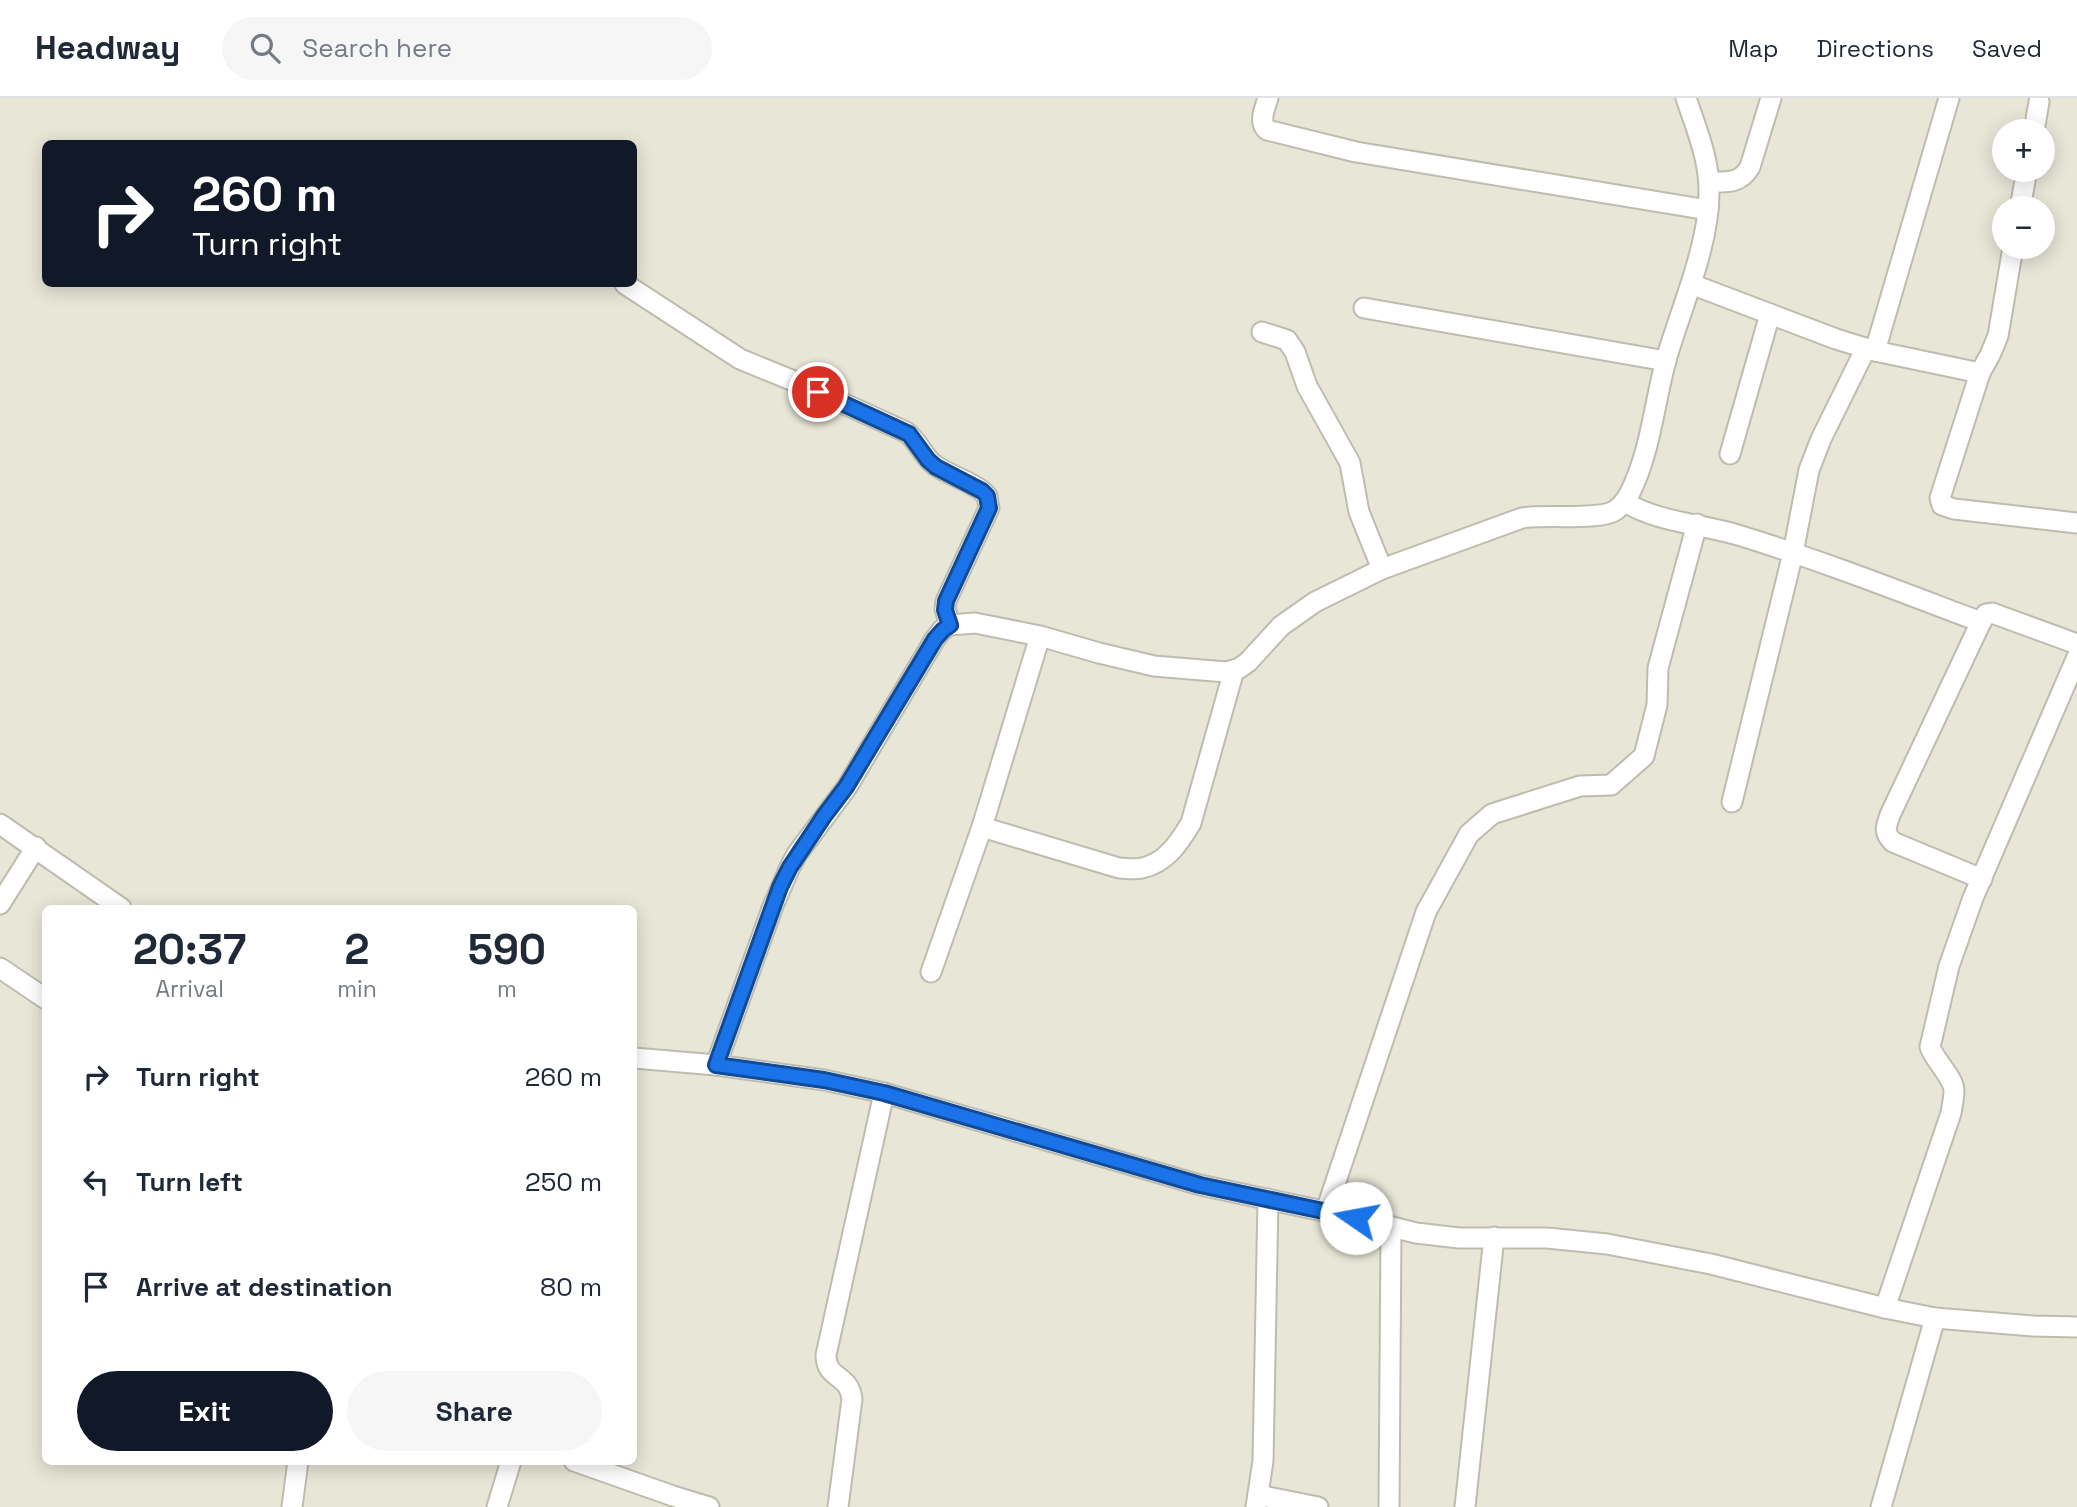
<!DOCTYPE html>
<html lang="en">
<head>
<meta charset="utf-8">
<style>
  body { margin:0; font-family:"Space Grotesk",sans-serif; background:#f6f6f7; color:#1f2937; height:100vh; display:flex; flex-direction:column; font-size:26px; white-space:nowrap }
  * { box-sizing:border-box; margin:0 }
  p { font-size:23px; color:#747a83 }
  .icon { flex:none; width:38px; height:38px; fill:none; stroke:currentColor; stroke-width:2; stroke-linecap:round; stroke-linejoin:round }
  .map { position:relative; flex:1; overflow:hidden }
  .details { position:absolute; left:42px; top:807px; width:595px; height:560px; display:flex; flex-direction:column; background:#fff; border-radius:10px; box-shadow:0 4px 18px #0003 }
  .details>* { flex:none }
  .guide { position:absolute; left:42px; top:42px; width:595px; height:147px; border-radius:10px; box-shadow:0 4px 18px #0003; background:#111827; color:#fff; overflow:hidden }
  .tools { position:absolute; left:1992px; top:21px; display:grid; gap:14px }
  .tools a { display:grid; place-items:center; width:63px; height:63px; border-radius:50%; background:#fff; box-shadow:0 4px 18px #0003; font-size:35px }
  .pin { position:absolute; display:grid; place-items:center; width:60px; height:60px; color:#fff; margin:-30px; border:4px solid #fff; border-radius:50%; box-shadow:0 2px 7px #0007 }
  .me { position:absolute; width:77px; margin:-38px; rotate:282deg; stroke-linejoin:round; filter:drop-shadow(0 0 5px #0008) }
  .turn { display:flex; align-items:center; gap:24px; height:147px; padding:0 35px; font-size:32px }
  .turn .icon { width:91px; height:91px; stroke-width:2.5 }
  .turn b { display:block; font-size:49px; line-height:60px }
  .eta { display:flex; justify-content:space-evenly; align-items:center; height:119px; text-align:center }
  .eta b { font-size:42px; font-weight:700; line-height:49px }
  .button { display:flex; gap:14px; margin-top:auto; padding:14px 35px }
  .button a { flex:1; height:80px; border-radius:42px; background:#111827; color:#fff; font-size:28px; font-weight:700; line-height:80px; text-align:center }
  .button a+a { background:#f6f6f7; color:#1f2937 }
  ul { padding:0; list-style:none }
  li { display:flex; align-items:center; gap:21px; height:105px; padding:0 35px }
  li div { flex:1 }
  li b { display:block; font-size:26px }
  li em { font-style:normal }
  header { display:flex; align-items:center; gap:42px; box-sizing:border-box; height:98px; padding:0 35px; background:#fff; border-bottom:2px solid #e0e1e3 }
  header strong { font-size:33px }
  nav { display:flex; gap:38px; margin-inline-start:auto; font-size:24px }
  .search { width:490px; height:63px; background:#f6f6f7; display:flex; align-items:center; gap:18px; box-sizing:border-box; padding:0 24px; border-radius:38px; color:#747a83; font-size:26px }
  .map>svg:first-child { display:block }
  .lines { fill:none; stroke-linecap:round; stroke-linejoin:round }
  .street-casing { stroke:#bebcae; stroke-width:23 }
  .street { stroke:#fff; stroke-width:19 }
  .route-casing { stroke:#114b97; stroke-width:18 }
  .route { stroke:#1a73e8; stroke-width:12 }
</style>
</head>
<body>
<header>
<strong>Headway</strong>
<div class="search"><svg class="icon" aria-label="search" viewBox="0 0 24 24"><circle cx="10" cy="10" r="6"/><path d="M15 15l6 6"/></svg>Search here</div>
<nav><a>Map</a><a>Directions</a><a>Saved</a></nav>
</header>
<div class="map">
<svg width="2077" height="1409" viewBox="0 0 2077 1409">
  <rect width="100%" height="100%" fill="#e7e6d7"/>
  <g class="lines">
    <defs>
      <g id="street">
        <path d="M1268 0C1265 10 1258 24 1267 32L1356 54 1708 112"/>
        <path d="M1949 0 1875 253 1980 275 1940 400 1942 407 1954 411 2077 425"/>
        <path d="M2034 33 2039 4"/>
        <path d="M1709 84C1727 84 1740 86 1750 69L1771 0"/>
        <path d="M2020 110 2027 72"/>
        <path d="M625 186 740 261 796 284 906 334C919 343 923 360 936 368 951 378 968 382 982 393L987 398 989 410 946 503 945 511 950 527"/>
        <path d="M1691 186 1836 241 1875 253"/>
        <path d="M1364 210 1666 263"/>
        <path d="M1262 234 1287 242 1295 254 1307 288 1350 365 1359 414 1382 471"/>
        <path d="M1980 275 1990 257 1998 238 2013 149"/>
        <path d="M1730 356 1770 216"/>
        <path d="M1625 404C1657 424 1701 426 1738 437 1820 462 1901 494 1981 524L1986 516 1992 515 2077 546"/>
        <path d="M1981 524 1890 717C1886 729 1883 734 1893 744L1982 781"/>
        <path d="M1732 704 1793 455 1809 372 1821 341 1866 250"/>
        <path d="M0 726 121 810"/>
        <path d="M982 729 1119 770C1126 770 1135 772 1142 770 1166 765 1179 745 1191 725L1234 572"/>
        <path d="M0 806 36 749"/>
        <path d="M0 870 46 901"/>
        <path d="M931 874 982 729 1040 538"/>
        <path d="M634 960 716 967 824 982 884 995 1200 1087 1356 1120 1416 1135 1459 1140H1547L1607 1146 1711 1166 1885 1210 1935 1220 2033 1228 2077 1229"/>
        <path d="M716 967 773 808 790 769 797 756 847 689 935 541 942 532 950 527 975 525 1040 538 1099 555 1154 568 1226 574 1238 571 1248 564 1281 528 1315 504 1382 471 1522 420C1544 416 1601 423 1616 412 1625 405 1630 396 1634 386 1651 347 1655 303 1666 262 1681 210 1710 146 1709 92 1709 60 1696 30 1686 0"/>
        <path d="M1326 1113 1426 814 1469 736 1492 716 1580 688 1611 687 1644 658 1657 607 1658 570 1697 426"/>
        <path d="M1885 1210 1951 1015C1952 1008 1954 1000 1954 993 1954 980 1935 963 1930 949L1949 868 1973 800 2077 559"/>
        <path d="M574 1363 673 1398 709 1409"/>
        <path d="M1258 1397 1318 1409"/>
        <path d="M292 1409 298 1363"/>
        <path d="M497 1409 511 1363"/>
        <path d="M838 1409 852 1301C849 1275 826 1282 826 1257L884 995"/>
        <path d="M1256 1409 1263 1363 1268 1101"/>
        <path d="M1389 1409 1391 1130"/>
        <path d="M1465 1409 1494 1139"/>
        <path d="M1881 1409 1935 1220"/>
      </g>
    </defs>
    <use href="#street" class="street-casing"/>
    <use href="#street" class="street"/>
  </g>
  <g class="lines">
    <defs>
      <path id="route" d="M818 294 909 336 928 362 936 369 982 393 987 398 989 410 946 503 945 512 950 527 943 532 935 541 846 689 824 718 790 769 780 789 716 967 824 982 884 995 1200 1087 1356 1120"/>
    </defs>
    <use href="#route" class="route-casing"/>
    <use href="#route" class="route"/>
  </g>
</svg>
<div class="tools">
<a>+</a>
<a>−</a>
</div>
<div class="pin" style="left:818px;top:294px;background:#d93025"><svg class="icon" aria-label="arrive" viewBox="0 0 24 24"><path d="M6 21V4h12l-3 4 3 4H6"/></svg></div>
<svg class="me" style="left:1356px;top:1120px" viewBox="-20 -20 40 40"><circle r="19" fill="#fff"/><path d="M0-13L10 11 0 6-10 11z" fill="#1a73e8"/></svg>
<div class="guide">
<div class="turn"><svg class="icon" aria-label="right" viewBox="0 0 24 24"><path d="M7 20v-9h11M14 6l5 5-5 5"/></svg><div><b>260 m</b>Turn right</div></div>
</div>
<section class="details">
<div class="eta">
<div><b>20:37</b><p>Arrival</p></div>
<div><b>2</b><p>min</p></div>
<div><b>590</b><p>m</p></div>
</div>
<ul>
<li><svg class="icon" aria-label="right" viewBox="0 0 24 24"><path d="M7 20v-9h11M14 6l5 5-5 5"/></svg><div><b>Turn right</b></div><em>260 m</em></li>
<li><svg class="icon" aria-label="left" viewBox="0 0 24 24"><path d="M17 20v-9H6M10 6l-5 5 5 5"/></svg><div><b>Turn left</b></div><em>250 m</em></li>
<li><svg class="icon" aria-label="arrive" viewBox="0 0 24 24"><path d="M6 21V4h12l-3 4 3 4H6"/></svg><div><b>Arrive at destination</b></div><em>80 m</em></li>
</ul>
<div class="button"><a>Exit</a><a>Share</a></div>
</section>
</div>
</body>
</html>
